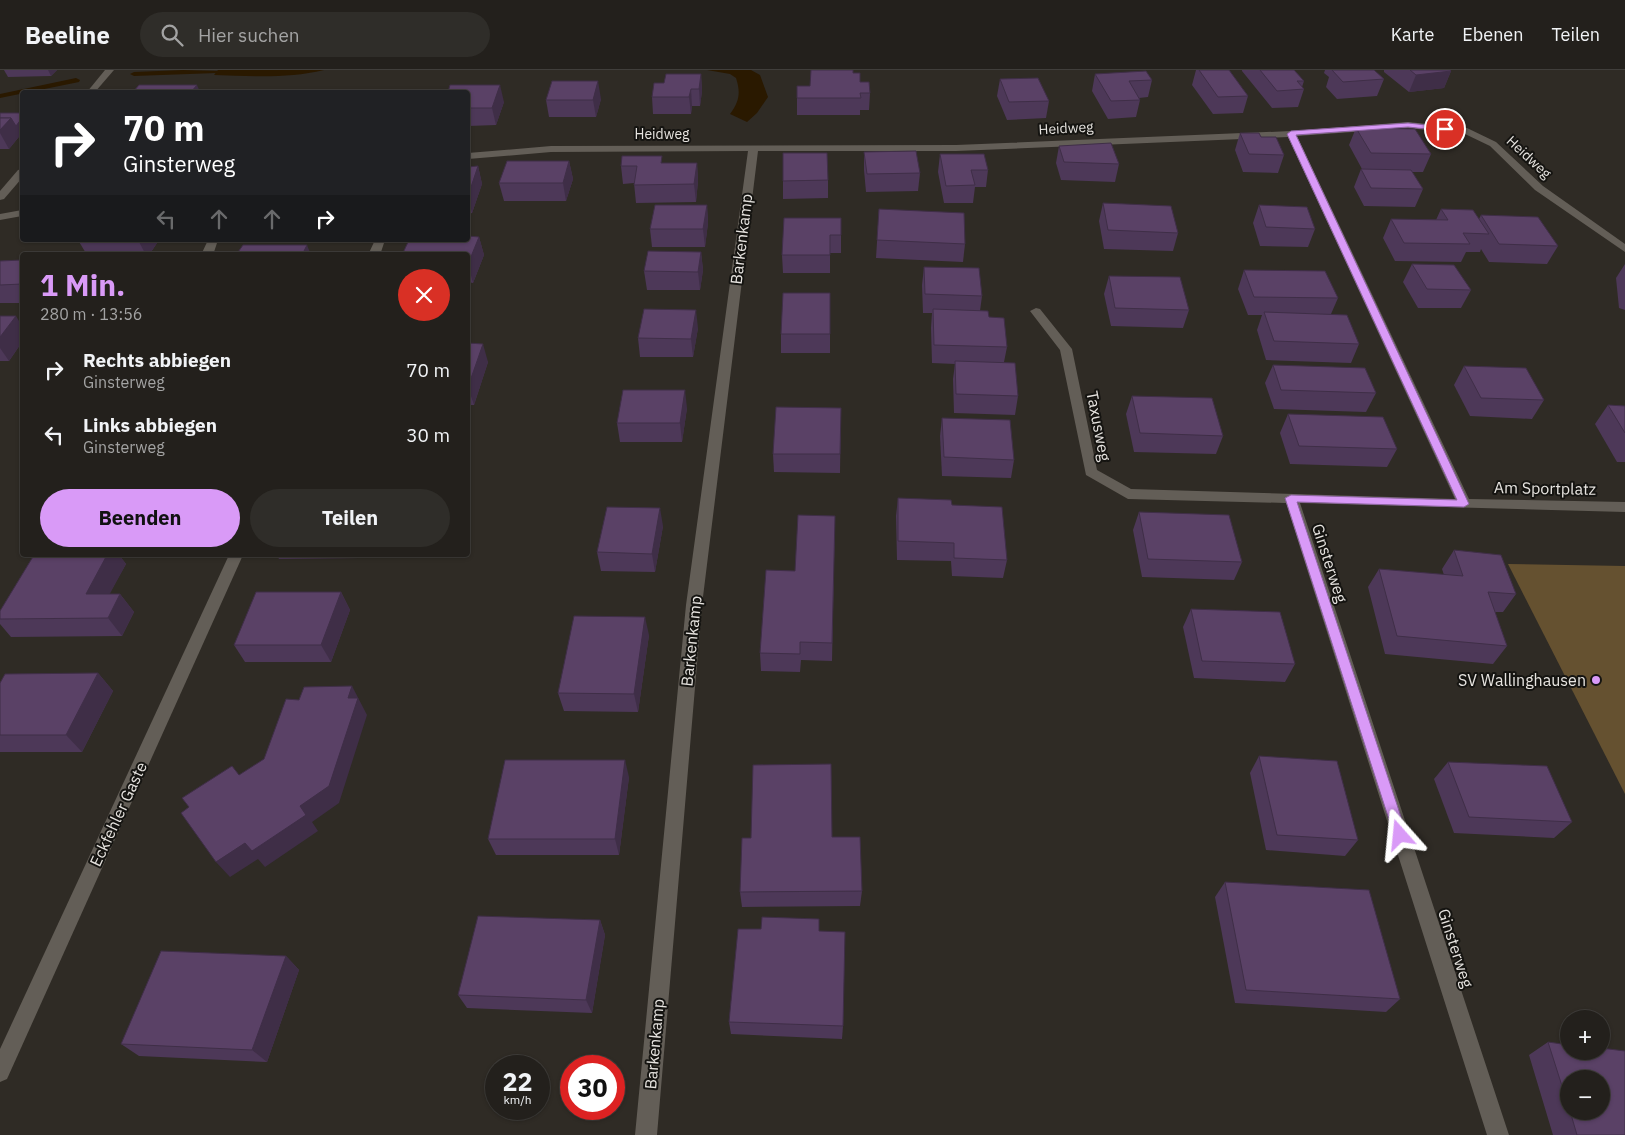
<!DOCTYPE html>
<html lang="de">
<head>
<meta charset="utf-8">
<style>
  body { margin:0; font-family:"IBM Plex Sans",sans-serif; background:#2f2d29; color:#f1f3f6; height:100vh; display:flex; flex-direction:column; font-size:19px; white-space:nowrap }
  * { box-sizing:border-box; margin:0 }
  p { font-size:16px; color:#a3a3a3 }
  .icon { flex:none; width:28px; height:28px; fill:none; stroke:currentColor; stroke-width:2; stroke-linecap:round; stroke-linejoin:round }
  .map { position:relative; flex:1; overflow:hidden }
  .drawer { position:absolute; left:20px; top:182px; width:450px; height:305px; display:flex; flex-direction:column; background:#23201c; border-radius:5px; box-shadow:0 1px 4px #0004,0 0 0 1px #403e3b }
  .drawer>* { flex:none }
  .top-card { position:absolute; left:20px; top:20px; width:450px; height:152px; border-radius:5px; box-shadow:0 1px 4px #0004,0 0 0 1px #403e3b; background:#202124; color:#fff; overflow:hidden }
  .fabs { position:absolute; left:1560px; top:940px; display:grid; gap:10px }
  .fabs a { display:grid; place-items:center; width:50px; height:50px; border-radius:50%; background:#23201c; box-shadow:0 1px 4px #0004,0 0 0 1px #403e3b; font-size:25px }
  .speed { position:absolute; left:485px; top:985px; display:flex; gap:10px; font-size:25px; font-weight:700; text-align:center }
  .speed>* { display:grid; place-content:center; width:65px; height:65px; border-radius:50%; background:#23201c; box-shadow:0 1px 4px #0004,0 0 0 1px #403e3b; line-height:1 }
  .speed small { font-size:12px; font-weight:400 }
  .speed .limit { border:8px solid #d22; background:#fff; color:#111 }
  .pin { position:absolute; display:grid; place-items:center; width:42px; height:42px; color:#fff; margin:-21px; border:2px solid #fff; border-radius:50%; box-shadow:0 1px 5px #0007 }
  .me { position:absolute; width:55px; margin:-28px; rotate:342deg; stroke-linejoin:round; filter:drop-shadow(0 0 4px #0008) }
  .turn { display:flex; align-items:center; gap:18px; height:105px; padding:0 20px; font-size:22px }
  .turn .icon { width:65px; height:65px; stroke-width:2.5 }
  .turn b { display:block; font-size:35px; line-height:42px }
  .lanes { display:flex; align-items:center; height:48px; padding:0 20px; background:#0003; justify-content:center; gap:25px; direction:ltr }
  .lanes .off { opacity:.35 }
  .round { display:grid; place-items:center; flex:none; width:52px; height:52px; border-radius:26px; background:#2f2d29 }
  .head { display:flex; align-items:center; justify-content:space-between; height:85px; padding:0 20px }
  h1 { font-size:30px; font-weight:700; line-height:38px; color:#d99af7 }
  .primary-button { display:flex; gap:10px; margin-top:auto; padding:10px 20px }
  .primary-button a { flex:1; height:58px; border-radius:30px; background:#d99af7; color:#111; font-size:20px; font-weight:700; line-height:58px; text-align:center }
  .primary-button a+a { background:#2f2d29; color:#f1f3f6 }
  ul { padding:0; list-style:none }
  li { display:flex; align-items:center; gap:15px; height:65px; padding:0 20px }
  li div { flex:1 }
  li b { display:block; font-size:19px }
  li em { font-style:normal }
  header { display:flex; align-items:center; gap:30px; box-sizing:border-box; height:70px; padding:0 25px; background:#23201c; border-bottom:1px solid #403e3b }
  header strong { font-size:24px }
  nav { display:flex; gap:28px; margin-inline-start:auto; font-size:18px }
  .search { width:350px; height:45px; background:#2f2d29; display:flex; align-items:center; gap:12px; box-sizing:border-box; padding:0 18px; border-radius:28px; color:#a3a3a3; font-size:19px }
  .map>svg:first-child { display:block }
  .green { fill:#655130 }
  .water { fill:#2a1900 }
  .lines { fill:none; stroke-linecap:round; stroke-linejoin:round }
  .stream { fill:#2a1900; fill-rule:evenodd }
  .lane { fill:#635e57; fill-rule:evenodd }
  .street { fill:#635e57; fill-rule:evenodd }
  .wall { fill:#4d3858; fill-rule:evenodd }
  .shaded-wall { fill:#3f2e47 }
  .building { fill:#5a4166; stroke:#3f2e47 }
  .route { fill:#d99af7; stroke:#8d64a1 }
  .poi-dot { fill:#d99af7; stroke:#151411; stroke-width:2 }
  .labels { text-anchor:middle; dominant-baseline:central; stroke-width:4; stroke-linejoin:round; paint-order:stroke }
  .far-street-label { font-size:14px; fill:#e7e4e0; stroke:#151411 }
  .street-label { font-size:16px; fill:#e7e4e0; stroke:#151411 }
  .poi-label { font-size:16px; fill:#e7e4e0; stroke:#151411; text-anchor:end }
</style>
</head>
<body>
<header>
<strong>Beeline</strong>
<div class="search"><svg class="icon" aria-label="search" viewBox="0 0 24 24"><circle cx="10" cy="10" r="6"/><path d="M15 15l6 6"/></svg>Hier suchen</div>
<nav><a>Karte</a><a>Ebenen</a><a>Teilen</a></nav>
</header>
<div class="map">
<svg width="1625" height="1065" viewBox="0 0 1625 1065">
  <rect width="100%" height="100%" fill="#2f2b25"/>
  <path class="green" d="M1508 494 1625 496V724Z"/>
  <g class="water">
    <path d="M218 0H324C287 9 251 6 214 5Z"/>
    <path d="M707 0H751L760 5 768 27 757 43 747 52 730 44C739 32 741 23 736 8L730 4Z"/>
  </g>
  <g class="lines">
    <g class="stream">
      <path d="M183 0 221 1 217 3 134 6 130 4 134 2Z"/>
      <path d="M76 8 80 10 79 12 0 28V24Z"/>
    </g>
    <path class="lane" d="M208 170H218L213 185H201Z"/>
    <g class="street">
      <path d="M105 0H114L95 22H87Z"/>
      <path d="M1408 52 1467 58 1496 72 1543 116 1625 174V182L1535 120 1490 76 1465 64 1408 58 1297 66 1469 429 1625 432V442L1300 433 1509 1065H1487L1286 433 1128 429 1086 405 1060 280 1030 241 1036 238 1040 239 1072 279 1097 400 1131 419 1455 429 1288 67 956 81H758L702 535 657 1065H635L686 535 748 81 551 82 468 89V83L551 76 956 75 1291 61Z"/>
      <path d="M22 99V108L4 129 0 130V121L18 100Z"/>
      <path d="M22 140V146L0 150V144Z"/>
      <path d="M375 170H385L380 185H368Z"/>
      <path d="M229 485H243L7 1009 0 1012V979Z"/>
    </g>
  </g>
  <g class="wall">
    <path d="M4 0H57L51 6 8 7Z"/>
    <path d="M1196 0H1229L1248 26 1243 43 1213 44 1192 15Z"/>
    <path d="M1242 0H1294L1304 11 1302 17 1304 19 1298 37 1272 38 1242 1Z"/>
    <path d="M1325 0H1374L1384 9 1377 26 1337 29 1326 17 1329 7 1324 3Z"/>
    <path d="M1384 0H1450L1451 1 1444 18 1409 22 1384 2Z"/>
    <path d="M853 3 870 23 869 40H860V45H797V28L810 16Z"/>
    <path d="M701 4 702 21 700 36H692L691 44H653L652 27 664 13Z"/>
    <path d="M1095 4 1152 10 1148 27 1139 28 1140 30 1136 47 1108 49 1092 21Z"/>
    <path d="M1000 9 1049 31 1046 48 1007 50 997 26Z"/>
    <path d="M450 15 504 32 496 55 468 56V22Z"/>
    <path d="M601 29 596 47H549L546 30Z"/>
    <path d="M0 43H22V63L9 79H0Z"/>
    <path d="M1356 58 1431 84 1423 102H1412L1423 119 1415 137 1364 136 1354 117 1361 99H1362L1349 75Z"/>
    <path d="M1240 63 1261 67 1284 85 1278 103 1243 102 1235 80Z"/>
    <path d="M1059 76 1119 94 1115 112 1061 110 1056 93Z"/>
    <path d="M864 82 920 103 918 121 866 122 864 100Z"/>
    <path d="M940 84 988 100 986 117H975L973 133H944L938 102Z"/>
    <path d="M569 91 573 109 566 131H504L499 113Z"/>
    <path d="M663 93H697L698 111 696 132 636 133 634 113 623 114 621 96Z"/>
    <path d="M478 96 482 114 472 143 468 144V97Z"/>
    <path d="M828 110V128L783 129V111Z"/>
    <path d="M1103 133 1178 163 1173 181 1104 179 1099 151Z"/>
    <path d="M707 135 708 153 705 177H652L650 159Z"/>
    <path d="M1259 135 1315 159 1308 177 1260 176 1253 153Z"/>
    <path d="M879 139 965 174 963 192 876 188Z"/>
    <path d="M1441 139 1479 149 1481 145 1558 176 1547 194 1489 192 1481 179 1480 182H1466L1461 192 1395 191 1383 168 1391 149 1436 150Z"/>
    <path d="M784 148 841 165V183H830V203H783L782 185Z"/>
    <path d="M479 167 484 185 473 213 468 212V185Z"/>
    <path d="M78 170H159L149 185H87Z"/>
    <path d="M701 182 703 200 700 220H647L644 201Z"/>
    <path d="M22 190V233H0V191Z"/>
    <path d="M1412 194 1471 220 1461 238H1418L1403 212Z"/>
    <path d="M1625 194V240L1619 238 1616 208Z"/>
    <path d="M924 197 982 226 980 241 989 247 1007 277 1004 292 1018 326 1015 345 954 343 953 309 955 294 932 293 931 258 932 243H923L922 215Z"/>
    <path d="M1244 200 1338 228 1331 244 1359 274 1351 293 1266 290 1257 260 1262 245H1248L1238 219Z"/>
    <path d="M1109 206 1189 240 1183 258 1111 256 1104 224Z"/>
    <path d="M0 246 22 256V272L9 291H0Z"/>
    <path d="M698 258 693 287H640L638 268Z"/>
    <rect x="781" y="264" width="49" height="19"/>
    <path d="M468 273 488 292 474 335H468Z"/>
    <path d="M1273 295 1376 323 1366 342 1274 339 1265 313Z"/>
    <path d="M1464 296 1544 330 1532 349 1470 346 1454 315Z"/>
    <path d="M1132 326 1223 366 1216 384 1134 382 1126 344Z"/>
    <path d="M1608 335 1625 336V392H1617L1595 354Z"/>
    <path d="M687 338 682 372H620L617 353Z"/>
    <path d="M841 338 840 403 774 402 773 384Z"/>
    <path d="M1288 344 1397 379 1387 397 1290 394 1280 363Z"/>
    <path d="M942 348 1014 390 1011 408 942 406 940 366Z"/>
    <path d="M898 428 952 435 1007 490 1003 508 952 506 951 491 897 490 896 446Z"/>
    <path d="M1139 442 1242 492 1234 510 1142 507 1133 460Z"/>
    <path d="M835 446 832 591 801 590 800 602 761 601 760 583 795 501Z"/>
    <path d="M663 456 655 502 601 501 597 482Z"/>
    <path d="M1454 480 1516 524 1503 542H1495L1507 576 1493 594 1385 584 1368 517 1379 499 1444 505 1442 499Z"/>
    <path d="M34 485H119L126 494 109 524H120L134 542 122 566 11 567 0 554V541Z"/>
    <path d="M277 485H361L360 488 279 489Z"/>
    <path d="M341 522 350 540 331 592H245L234 575Z"/>
    <path d="M1191 539 1295 594 1285 612 1194 608 1183 557Z"/>
    <path d="M649 565 638 642 564 641 558 623Z"/>
    <path d="M98 603 113 621 82 682H0V613Z"/>
    <path d="M1259 686 1358 770 1345 786 1266 780 1250 703Z"/>
    <path d="M1448 692 1572 752 1554 768 1454 763 1434 709Z"/>
    <path d="M629 707 619 785H496L488 769Z"/>
    <path d="M1225 812 1400 929 1386 942 1235 933 1215 827Z"/>
    <path d="M862 821 860 836 742 837 740 822Z"/>
    <path d="M600 850 605 865 592 943 467 938 458 925Z"/>
    <path d="M819 861 843 956 842 969 731 964 729 952Z"/>
    <path d="M286 886 299 900 267 992 139 986 121 974Z"/>
    <path d="M1548 972 1625 1065H1553L1529 985ZM1569 1009 1601 1041H1569Z"/>
  </g>
  <g class="shaded-wall">
    <path d="M48 0H57L51 6Z"/>
    <path d="M1451 1 1444 18 1409 22 1416 5Z"/>
    <path d="M701 4 702 21 700 36 699 19Z"/>
    <path d="M598 11 601 29 596 47 593 30Z"/>
    <path d="M197 15 200 22H191Z"/>
    <path d="M500 15 504 32 496 55 492 38Z"/>
    <path d="M691 19 692 36 691 44 689 27Z"/>
    <path d="M11 48H22V63L9 79 0 63V60Z"/>
    <path d="M569 91 573 109 566 131 563 113Z"/>
    <path d="M697 93 698 111 696 132 694 114Z"/>
    <path d="M478 96 482 114 472 143 468 126Z"/>
    <path d="M707 135 708 153 705 177 703 159Z"/>
    <path d="M479 167 484 185 473 213 468 194Z"/>
    <path d="M138 170H159L149 185H146Z"/>
    <path d="M307 175 311 185H302Z"/>
    <path d="M701 182 703 200 700 220 698 202Z"/>
    <path d="M696 240 698 258 693 287 691 269Z"/>
    <path d="M16 246 22 256V272L9 291 0 278V267Z"/>
    <path d="M483 274 488 292 474 335 468 317Z"/>
    <path d="M685 320 687 338 682 372 680 353Z"/>
    <path d="M660 438 663 456 655 502 652 484Z"/>
    <path d="M107 485H119L126 494 100 542 86 524Z"/>
    <path d="M341 522 350 540 331 592 321 575Z"/>
    <path d="M120 524 134 542 122 566 108 548Z"/>
    <path d="M645 547 649 565 638 642 634 624Z"/>
    <path d="M98 603 113 621 82 682 66 665Z"/>
    <path d="M352 616 367 645 339 733 312 752 318 761 265 797 258 789 230 807 216 792 300 736 348 628Z"/>
    <path d="M625 690 629 707 619 785 615 769Z"/>
    <path d="M600 850 605 865 592 943 586 930Z"/>
    <path d="M286 886 299 900 267 992 252 980Z"/>
  </g>
  <g class="building">
    <path d="M811 0H853V3H860V12H869L870 23H860L861 28H797V16H810Z"/>
    <path d="M1199 0H1229L1248 26 1218 27Z"/>
    <path d="M1260 0H1294L1304 11H1297L1304 19 1277 21Z"/>
    <path d="M1332 0H1374L1384 9 1343 12Z"/>
    <path d="M1410 0H1450L1451 1 1416 5Z"/>
    <path d="M1146 1 1152 10 1129 11 1140 30 1111 31 1095 4Z"/>
    <path d="M666 4H701L699 19H691L689 27H652L654 13H664Z"/>
    <path d="M1038 8 1049 31 1009 32 1000 9Z"/>
    <path d="M552 11H598L593 30H546Z"/>
    <path d="M139 15H197L191 22H133Z"/>
    <path d="M450 15H500L492 38H468V22H448Z"/>
    <path d="M348 20H401L400 22H346Z"/>
    <path d="M0 43H22V48L16 56 11 48H0Z"/>
    <path d="M0 48H11L0 60Z"/>
    <path d="M1356 58 1415 59 1431 84 1371 83Z"/>
    <path d="M1240 63H1259L1261 67H1276L1284 85 1249 84Z"/>
    <path d="M1111 73 1119 94 1064 92 1059 76Z"/>
    <path d="M916 81 920 103 867 104 864 82Z"/>
    <path d="M783 83H827L828 110 783 111Z"/>
    <path d="M940 84H984L988 100H971L975 115 946 116Z"/>
    <path d="M622 86H662L661 93H697L694 114 634 115 637 96H621Z"/>
    <path d="M507 91H569L563 113H499Z"/>
    <path d="M478 96 468 126V97Z"/>
    <path d="M1361 99 1411 100 1423 119 1371 118Z"/>
    <path d="M1103 133 1171 136 1178 163 1108 160Z"/>
    <path d="M655 135H707L703 159H650Z"/>
    <path d="M1259 135 1307 137 1315 159 1266 157Z"/>
    <path d="M879 139 964 143 965 174 877 170Z"/>
    <path d="M1441 139 1473 140 1489 164 1463 163 1470 174 1404 173 1391 149 1448 150Z"/>
    <path d="M1481 145 1538 147 1558 176 1499 174Z"/>
    <path d="M784 148H841V165H830V185H782Z"/>
    <path d="M468 166 479 167 468 194V185H402L409 170H468Z"/>
    <path d="M243 175H307L302 185H236Z"/>
    <path d="M648 181 701 182 698 202 644 201Z"/>
    <path d="M22 190V214L0 215V191Z"/>
    <path d="M1412 194 1454 195 1471 220 1427 219Z"/>
    <path d="M924 197 979 198 982 226 925 224Z"/>
    <path d="M1244 200 1325 201 1338 228 1254 227Z"/>
    <path d="M1109 206 1180 207 1189 240 1115 238Z"/>
    <path d="M783 223H830V264H781Z"/>
    <path d="M644 239 696 240 691 269 638 268Z"/>
    <path d="M933 239 988 241 989 247 1004 248 1007 277 934 275Z"/>
    <path d="M1264 242 1347 245 1359 274 1274 271Z"/>
    <path d="M0 246H16L0 267Z"/>
    <path d="M468 273 483 274 468 317Z"/>
    <path d="M955 291 1015 293 1018 326 956 324Z"/>
    <path d="M1273 295 1365 298 1376 323 1281 320Z"/>
    <path d="M1464 296 1526 298 1544 330 1481 328Z"/>
    <path d="M623 320H685L680 353H617Z"/>
    <path d="M1132 326 1212 328 1223 366 1140 363Z"/>
    <path d="M1608 335 1625 336V363Z"/>
    <path d="M776 337 841 338 840 384H773Z"/>
    <path d="M1288 344 1383 347 1397 379 1299 376Z"/>
    <path d="M942 348 1010 350 1014 390 944 387Z"/>
    <path d="M898 428 951 430 952 435 1002 437 1007 490 954 488V473L898 471Z"/>
    <path d="M607 437 660 438 652 484 597 482Z"/>
    <path d="M1139 442 1229 445 1242 492 1148 489Z"/>
    <path d="M798 445 835 446 832 573 800 572V584L760 583 766 500 795 501Z"/>
    <path d="M1454 480 1501 485 1516 524 1488 522 1507 576 1397 566 1379 499 1463 506Z"/>
    <path d="M34 485H107L86 524H120L108 548 0 549V541Z"/>
    <path d="M256 522H341L321 575H234Z"/>
    <path d="M1191 539 1280 542 1295 594 1202 591Z"/>
    <path d="M574 546 645 547 634 624 558 623Z"/>
    <path d="M98 603 66 665H0V613L5 604Z"/>
    <path d="M352 616 348 628H358L329 716 300 736 306 745 252 781 245 773 216 792 181 743 189 737 182 728 232 696 239 705 264 689 286 629 299 630 304 617Z"/>
    <path d="M1259 686 1337 691 1358 770 1277 765Z"/>
    <path d="M505 690H625L615 769H488Z"/>
    <path d="M1448 692 1547 696 1572 752 1469 747Z"/>
    <path d="M831 694 832 767H860L862 821 740 822 742 768H751L753 695Z"/>
    <path d="M1225 812 1369 820 1400 929 1246 920Z"/>
    <path d="M478 846 600 850 586 930 458 925Z"/>
    <path d="M762 847 819 849V861L845 862 843 956 729 952 738 859H761Z"/>
    <path d="M161 881 286 886 252 980 121 974Z"/>
    <path d="M1548 972 1569 975V981H1601V978L1625 981V1065H1577L1570 1041H1601V1009H1569V1038Z"/>
  </g>
  <path class="route" d="M1408 53 1445 57 1449 59 1445 61 1408 57 1296 65 1469 434 1464 437 1297 432 1407 765 1405 770 1400 771 1396 770 1394 765 1285 428 1291 425 1457 430 1287 64 1291 61Z"/>
  <circle class="poi-dot" cx="1596" cy="610" r="5"/>
  <g class="labels">
    <g class="far-street-label">
      <text transform="translate(1066 58) rotate(-3)">Heidweg</text>
      <text x="662" y="64">Heidweg</text>
      <text transform="translate(1529 87) rotate(43)">Heidweg</text>
    </g>
    <g class="street-label">
      <text transform="translate(741 169) rotate(-83)">Barkenkamp</text>
      <text transform="translate(1099 356) rotate(79)">Taxusweg</text>
      <text transform="translate(1545 418) rotate(1)">Am Sportplatz</text>
      <text transform="translate(1330 493) rotate(72)">Ginsterweg</text>
      <text transform="translate(691 571) rotate(-84)">Barkenkamp</text>
      <text transform="translate(118 744) rotate(-65)">Eckfehler Gaste</text>
      <text transform="translate(1456 878) rotate(72)">Ginsterweg</text>
      <text transform="translate(654 974) rotate(-85)">Barkenkamp</text>
    </g>
    <g class="poi-label">
      <text x="1586" y="610">SV Wallinghausen</text>
    </g>
  </g>
</svg>
<div class="fabs">
<a>+</a>
<a>−</a>
</div>
<div class="speed"><div>22<small>km/h</small></div><div class="limit">30</div></div>
<div class="pin" style="left:1445px;top:59px;background:#d93025"><svg class="icon" aria-label="arrive" viewBox="0 0 24 24"><path d="M6 21V4h12l-3 4 3 4H6"/></svg></div>
<svg class="me" style="left:1400px;top:765px" viewBox="-20 -20 40 40"><path d="M0-17L14 15 0 8-14 15z" fill="#d99af7" stroke="#fff" stroke-width="4"/></svg>
<div class="top-card">
<div class="turn"><svg class="icon" aria-label="right" viewBox="0 0 24 24"><path d="M7 20v-9h11M14 6l5 5-5 5"/></svg><div><b>70 m</b>Ginsterweg</div></div>
<div class="lanes"><svg class="icon off" aria-label="left" viewBox="0 0 24 24"><path d="M17 20v-9H6M10 6l-5 5 5 5"/></svg><svg class="icon off" aria-label="ahead" viewBox="0 0 24 24"><path d="M12 20V5M6 11l6-6 6 6"/></svg><svg class="icon off" aria-label="ahead" viewBox="0 0 24 24"><path d="M12 20V5M6 11l6-6 6 6"/></svg><svg class="icon" aria-label="right" viewBox="0 0 24 24"><path d="M7 20v-9h11M14 6l5 5-5 5"/></svg></div>
</div>
<section class="drawer">
<div class="head"><div><h1>1 Min.</h1><p>280 m · 13:56</p></div><a class="round" style="background:#d93025;color:#fff"><svg class="icon" aria-label="close" viewBox="0 0 24 24"><path d="M6 6l12 12M18 6L6 18"/></svg></a></div>
<ul>
<li><svg class="icon" aria-label="right" viewBox="0 0 24 24"><path d="M7 20v-9h11M14 6l5 5-5 5"/></svg><div><b>Rechts abbiegen</b><p>Ginsterweg</p></div><em>70 m</em></li>
<li><svg class="icon" aria-label="left" viewBox="0 0 24 24"><path d="M17 20v-9H6M10 6l-5 5 5 5"/></svg><div><b>Links abbiegen</b><p>Ginsterweg</p></div><em>30 m</em></li>
</ul>
<div class="primary-button"><a>Beenden</a><a>Teilen</a></div>
</section>
</div>
</body>
</html>
